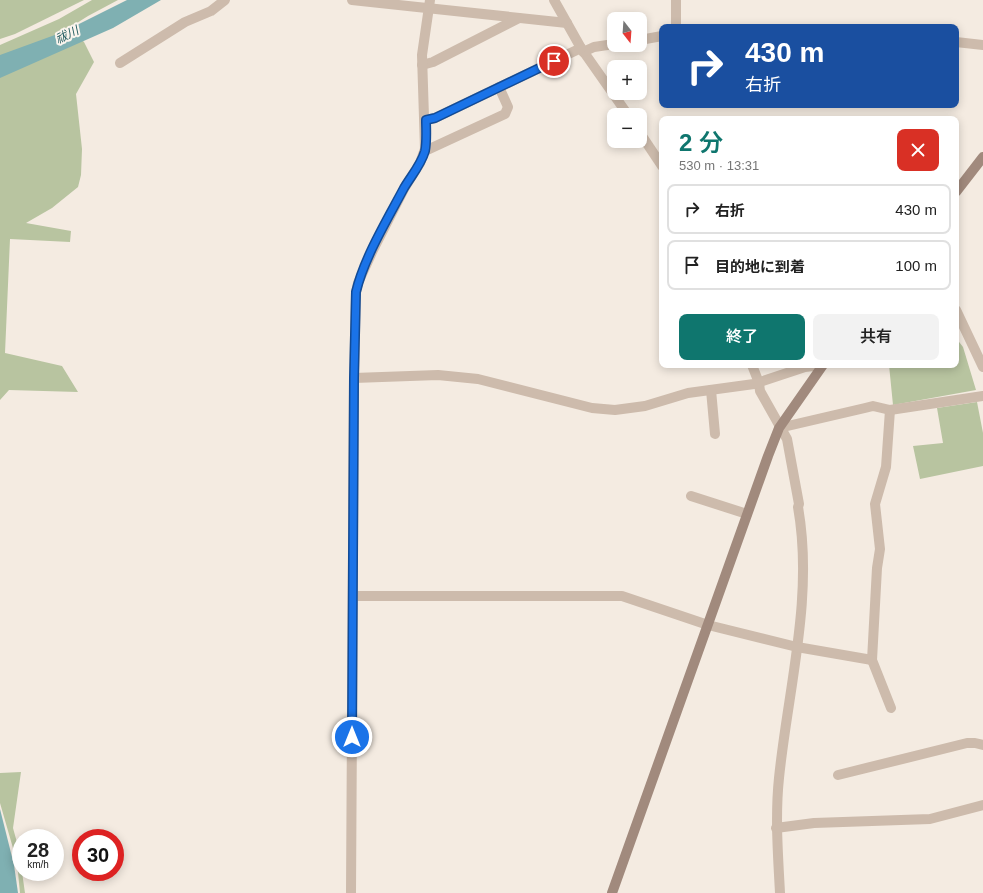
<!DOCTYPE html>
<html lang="ja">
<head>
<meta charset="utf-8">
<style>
  body { margin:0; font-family:Arial,"Noto Sans JP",sans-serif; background:#f2f2f2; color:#222; height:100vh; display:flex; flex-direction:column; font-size:15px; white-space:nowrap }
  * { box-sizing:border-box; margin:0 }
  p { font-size:13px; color:#767676 }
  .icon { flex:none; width:22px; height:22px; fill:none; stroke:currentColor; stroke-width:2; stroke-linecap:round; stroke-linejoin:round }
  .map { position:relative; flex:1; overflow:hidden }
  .sheet { position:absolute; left:659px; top:116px; width:300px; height:252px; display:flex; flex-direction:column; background:#fff; border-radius:8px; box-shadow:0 2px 10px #0003 }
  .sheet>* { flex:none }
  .hud { position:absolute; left:659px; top:24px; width:300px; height:84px; border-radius:8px; box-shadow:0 2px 10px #0003; background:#1a4fa0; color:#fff; overflow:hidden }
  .needle { width:26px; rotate:163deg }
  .controls { position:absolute; left:607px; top:12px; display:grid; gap:8px }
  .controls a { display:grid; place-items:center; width:40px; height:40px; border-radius:8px; background:#fff; box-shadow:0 2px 10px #0003; font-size:20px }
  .speed { position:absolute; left:12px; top:829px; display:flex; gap:8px; font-size:20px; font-weight:700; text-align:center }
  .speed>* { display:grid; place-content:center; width:52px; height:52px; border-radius:50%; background:#fff; box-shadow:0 2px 10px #0003; line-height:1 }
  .speed small { font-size:10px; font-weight:400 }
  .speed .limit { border:6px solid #d22; background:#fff; color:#111 }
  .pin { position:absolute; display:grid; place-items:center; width:34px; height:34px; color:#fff; margin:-17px; border:2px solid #fff; border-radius:50%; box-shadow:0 1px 4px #0007 }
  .me { position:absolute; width:44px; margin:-22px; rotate:0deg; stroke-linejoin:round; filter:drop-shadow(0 0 3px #0008) }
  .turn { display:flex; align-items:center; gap:14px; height:84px; padding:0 20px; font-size:18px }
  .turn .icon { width:52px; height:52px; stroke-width:2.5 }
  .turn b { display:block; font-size:28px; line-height:34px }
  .round { display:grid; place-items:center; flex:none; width:42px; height:42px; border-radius:8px; background:#f2f2f2 }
  .overview { display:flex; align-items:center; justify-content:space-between; height:68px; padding:0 20px }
  h1 { font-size:24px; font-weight:600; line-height:30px; color:#0f766e }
  .action { display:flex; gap:8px; margin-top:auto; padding:8px 20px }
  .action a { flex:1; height:46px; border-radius:8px; background:#0f766e; color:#fff; font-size:16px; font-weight:600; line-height:46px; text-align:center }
  .action a+a { background:#f2f2f2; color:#222 }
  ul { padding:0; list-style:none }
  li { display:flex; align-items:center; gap:12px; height:50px; margin:0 8px 6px; padding:0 12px; border:2px solid #e0e0e0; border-radius:8px }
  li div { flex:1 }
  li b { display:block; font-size:15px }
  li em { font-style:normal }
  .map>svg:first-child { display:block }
  .green { fill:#b8c4a0 }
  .water { fill:#7fb0b2 }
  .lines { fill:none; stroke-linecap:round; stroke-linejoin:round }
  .street { stroke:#cdbbac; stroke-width:10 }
  .secondary { stroke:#a18a7d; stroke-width:10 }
  .route-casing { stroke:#114b97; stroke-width:10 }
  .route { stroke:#1a73e8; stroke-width:7 }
  .labels { text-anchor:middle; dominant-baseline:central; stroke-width:4; stroke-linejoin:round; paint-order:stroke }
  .water-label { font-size:12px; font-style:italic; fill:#1f5a5e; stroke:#fbf5ee }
</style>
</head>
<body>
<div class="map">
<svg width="983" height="893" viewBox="0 0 983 893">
  <rect width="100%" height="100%" fill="#f4ebe1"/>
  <g class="green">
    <path d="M0 0H84L15 34 0 39Z"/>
    <path d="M92 0H118L88 16 69 28 84 42 94 62 76 94 82 149 81 175 78 187 52 208 26 223 71 231 70 242 10 239 5 353 62 366 78 392 9 390 0 400V45L59 19Z"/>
    <path d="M956 338 963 347 976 390 893 405 889 365H956Z"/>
    <path d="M977 402 983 433V466L920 479 913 446 943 443 937 408Z"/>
    <path d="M21 772 13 828 21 857V872H22L25 893H20L17 862 0 803V773Z"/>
  </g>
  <g class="water">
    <path d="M127 0H161L113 28 0 78V55L63 32Z"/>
    <path d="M0 809 14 865 18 893H0Z"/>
  </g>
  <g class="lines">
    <g class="street">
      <path d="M352 0 567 23"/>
      <path d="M554 0 581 48 628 115"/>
      <path d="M676 27V0"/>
      <path d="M640 40 662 36"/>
      <path d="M956 42 983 45"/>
      <path d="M583 52 594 47 614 44"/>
      <path d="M120 63 185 22 211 11 225 0"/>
      <path d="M422 65 433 62 519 18"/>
      <path d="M426 120 435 118 581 48"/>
      <path d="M640 133 662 166"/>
      <path d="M425 151 505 114 508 107 499 87"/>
      <path d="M956 310 983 367"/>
      <path d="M752 365 759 383 760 391 787 439 799 504 798 507C814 597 788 689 779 778 775 816 778 855 780 893"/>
      <path d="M354 378 438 375 478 379 592 408 615 410 645 406 688 393 754 384 805 367 822 365"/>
      <path d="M711 390 715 434"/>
      <path d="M890 410 886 467 875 504 880 549 877 568 872 660 891 708"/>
      <path d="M779 428 865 408 873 406 890 410 983 396"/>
      <path d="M691 496 747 514"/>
      <path d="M353 596H622L708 625 797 647 872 660"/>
      <path d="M838 775 967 743H975L983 745"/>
      <path d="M776 828 814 823 930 819 983 805"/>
      <path d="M351 893 354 378 356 292 358 283 373 250 405 187 420 163 425 149 422 55 430 0"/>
    </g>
    <g class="secondary">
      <path d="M956 192 983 157"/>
      <path d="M612 893 768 456 779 428 823 365"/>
    </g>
  </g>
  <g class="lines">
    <defs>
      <path id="route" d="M352 737 354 378 356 292C364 258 387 220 404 188 411 176 421 165 425 151 427 141 426 129 426 120L435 118 554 61"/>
    </defs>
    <use href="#route" class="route-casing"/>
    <use href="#route" class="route"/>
  </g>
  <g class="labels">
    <g class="water-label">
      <text transform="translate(67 35) rotate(-26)">祓川</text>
    </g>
  </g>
</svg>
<div class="controls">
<a><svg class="needle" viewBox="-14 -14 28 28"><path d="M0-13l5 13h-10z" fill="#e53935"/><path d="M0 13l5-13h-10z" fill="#767676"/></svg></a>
<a>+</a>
<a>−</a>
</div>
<div class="speed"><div>28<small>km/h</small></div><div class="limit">30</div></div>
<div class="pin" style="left:554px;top:61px;background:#d93025"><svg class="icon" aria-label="arrive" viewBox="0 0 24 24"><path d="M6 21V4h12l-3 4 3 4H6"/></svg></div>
<svg class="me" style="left:352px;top:737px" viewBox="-20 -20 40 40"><circle r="17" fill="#1a73e8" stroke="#fff" stroke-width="3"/><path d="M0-11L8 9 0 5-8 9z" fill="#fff"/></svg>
<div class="hud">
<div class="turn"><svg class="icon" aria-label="right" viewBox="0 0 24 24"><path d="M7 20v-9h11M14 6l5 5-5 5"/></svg><div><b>430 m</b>右折</div></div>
</div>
<section class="sheet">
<div class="overview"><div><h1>2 分</h1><p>530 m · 13:31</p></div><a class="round" style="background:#d93025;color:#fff"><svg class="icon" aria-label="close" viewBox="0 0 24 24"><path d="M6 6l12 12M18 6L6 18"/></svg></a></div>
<ul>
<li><svg class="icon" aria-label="right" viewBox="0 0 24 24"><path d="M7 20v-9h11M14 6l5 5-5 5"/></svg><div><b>右折</b></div><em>430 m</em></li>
<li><svg class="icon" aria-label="arrive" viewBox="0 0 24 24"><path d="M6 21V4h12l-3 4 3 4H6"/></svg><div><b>目的地に到着</b></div><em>100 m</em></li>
</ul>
<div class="action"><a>終了</a><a>共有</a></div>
</section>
</div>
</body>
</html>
